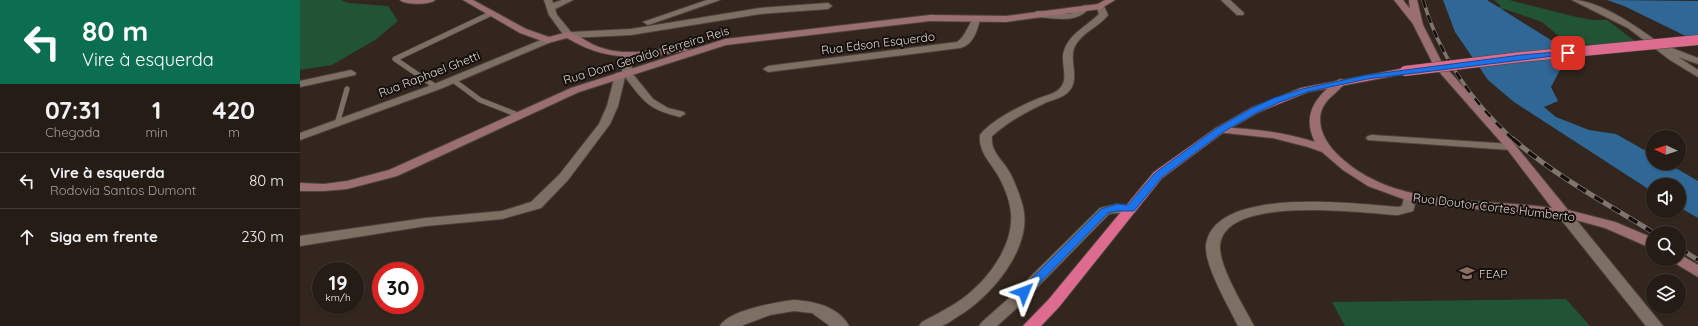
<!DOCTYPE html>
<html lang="pt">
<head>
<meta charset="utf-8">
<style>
  body { margin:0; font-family:Quicksand,sans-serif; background:#2e251f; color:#f1f3f6; height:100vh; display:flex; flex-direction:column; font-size:15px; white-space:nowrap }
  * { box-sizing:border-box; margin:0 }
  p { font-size:13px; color:#a4a1a1 }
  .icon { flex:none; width:22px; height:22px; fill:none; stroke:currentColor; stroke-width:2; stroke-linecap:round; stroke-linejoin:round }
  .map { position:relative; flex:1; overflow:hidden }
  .details { display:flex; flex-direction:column; background:#261c16; width:300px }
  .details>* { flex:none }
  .banner { background:#0b6e4f; color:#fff; overflow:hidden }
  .needle { width:26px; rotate:273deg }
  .tools { position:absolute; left:1346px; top:130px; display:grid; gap:8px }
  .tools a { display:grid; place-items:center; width:40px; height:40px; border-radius:50%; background:#261c16; box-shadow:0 1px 3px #0004,0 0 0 1px #423a35; font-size:20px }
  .speed { position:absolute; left:12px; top:262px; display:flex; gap:8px; font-size:20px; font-weight:700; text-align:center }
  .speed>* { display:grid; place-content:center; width:52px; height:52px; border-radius:50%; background:#261c16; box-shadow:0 1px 3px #0004,0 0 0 1px #423a35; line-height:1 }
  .speed small { font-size:10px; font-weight:400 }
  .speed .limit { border:6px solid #d22; background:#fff; color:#111 }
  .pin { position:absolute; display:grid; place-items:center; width:34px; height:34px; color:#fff; margin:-17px; border-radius:8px; box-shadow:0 2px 6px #0006 }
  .me { position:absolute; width:44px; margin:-22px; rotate:46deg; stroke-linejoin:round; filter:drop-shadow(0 0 3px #0008) }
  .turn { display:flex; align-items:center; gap:14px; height:84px; padding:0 16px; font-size:18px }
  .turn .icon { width:52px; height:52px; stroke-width:2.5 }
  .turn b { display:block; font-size:28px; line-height:34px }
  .eta { display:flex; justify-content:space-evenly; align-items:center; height:68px; text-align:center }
  .eta b { font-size:24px; font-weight:700; line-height:28px }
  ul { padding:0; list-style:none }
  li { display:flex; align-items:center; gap:12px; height:56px; padding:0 16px; border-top:1px solid #423a35 }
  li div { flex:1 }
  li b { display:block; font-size:15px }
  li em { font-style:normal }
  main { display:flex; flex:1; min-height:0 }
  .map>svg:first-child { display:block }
  .green { fill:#205434 }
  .water { fill:#2f6796 }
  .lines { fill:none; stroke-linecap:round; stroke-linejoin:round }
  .lane-casing { stroke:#4d433c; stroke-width:6 }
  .street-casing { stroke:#4d433c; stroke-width:2 }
  .secondary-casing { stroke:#4d433c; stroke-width:2 }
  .highway-casing { stroke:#4d433c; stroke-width:2 }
  .lane { stroke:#7e6f65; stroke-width:5 }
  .street { fill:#7e6f65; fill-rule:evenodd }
  .secondary { fill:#9b6e72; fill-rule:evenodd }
  .highway { fill:#de6c91; fill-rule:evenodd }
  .rail-far1-casing { stroke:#80766f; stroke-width:3.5 }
  .rail-casing { stroke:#80766f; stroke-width:5 }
  .rail-far1 { stroke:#16100d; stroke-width:2.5; stroke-dasharray:8; stroke-linecap:butt }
  .rail { stroke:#16100d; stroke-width:3.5; stroke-dasharray:10; stroke-linecap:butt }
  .highway-bridge-casing { stroke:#4d433c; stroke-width:11; stroke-linecap:butt }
  .highway-bridge { stroke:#de6c91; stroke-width:10 }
  .route { fill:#1a73e8; stroke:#114b97 }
  .labels { text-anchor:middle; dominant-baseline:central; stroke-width:4; stroke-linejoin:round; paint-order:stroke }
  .street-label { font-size:12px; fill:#dfd7d1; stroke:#16100d }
  .poi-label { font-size:12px; fill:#dfd7d1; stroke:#16100d; text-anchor:start }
</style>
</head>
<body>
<main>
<section class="details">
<div class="banner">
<div class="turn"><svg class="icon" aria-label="left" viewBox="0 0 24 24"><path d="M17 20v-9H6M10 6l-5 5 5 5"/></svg><div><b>80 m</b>Vire à esquerda</div></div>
</div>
<div class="eta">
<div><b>07:31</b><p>Chegada</p></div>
<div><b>1</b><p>min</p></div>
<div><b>420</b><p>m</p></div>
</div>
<ul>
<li><svg class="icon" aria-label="left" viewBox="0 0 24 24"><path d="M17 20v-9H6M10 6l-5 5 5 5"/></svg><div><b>Vire à esquerda</b><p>Rodovia Santos Dumont</p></div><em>80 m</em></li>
<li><svg class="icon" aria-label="ahead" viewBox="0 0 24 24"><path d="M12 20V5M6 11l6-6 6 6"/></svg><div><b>Siga em frente</b></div><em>230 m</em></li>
</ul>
</section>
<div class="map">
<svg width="1398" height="326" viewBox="0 0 1398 326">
  <rect width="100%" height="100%" fill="#32261e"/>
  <g class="green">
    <path d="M0 0H41L49 3 88 6 98 21 75 40 32 65 0 70Z"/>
    <path d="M1194 0H1209L1272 16 1292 20H1307L1335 41 1300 45 1268 44 1242 22 1204 9H1197L1201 6Z"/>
    <path d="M1266 299 1290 326H1045L1032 302Z"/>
  </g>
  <g class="water">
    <path d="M1143 0H1187L1259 45 1268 55 1251 87 1258 101 1244 107 1256 117 1289 130 1316 134 1353 155V163H1367L1398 181V218L1379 207V185H1353V192L1214 102 1188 80 1155 32Z"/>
    <path d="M1307 0 1398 1V42L1324 6Z"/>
  </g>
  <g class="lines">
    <defs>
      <g id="lane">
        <path d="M153 80 180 100 218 115"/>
        <path d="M136 87 95 59 192 13"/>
        <path d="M37 124 47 89"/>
      </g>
      <g id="street">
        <path d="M244 0H252L253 3 262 0H273L255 9 257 15 271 32 331 29 460 8 528 3 532 6 528 9 460 14 331 35 268 38 265 37 249 15Z"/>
        <path d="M407 0H420L351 24 348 25 343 22Z"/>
        <path d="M921 0H930L944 13 943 15H937Z"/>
        <path d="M1272 0C1301 0 1342 30 1366 48H1372L1398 58V64L1378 57 1398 70V77L1370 60 1328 28Z"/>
        <path d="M800 3 803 4 808 15C799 27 782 32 775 46 768 60 780 77 770 90 763 99 752 99 743 104 725 112 707 123 692 136 690 152 703 160 710 173 715 183 720 195 723 207 733 248 690 298 657 317 652 320 646 325 641 326 634 326 626 326 619 326L622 322C637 314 653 306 666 296 690 277 714 244 711 213 710 202 706 191 701 181 694 165 678 154 680 135 690 121 720 106 737 99 745 95 755 95 761 87 769 77 760 62 764 51 769 34 787 26 799 14L796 6Z"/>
        <path d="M785 5 789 8C777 24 755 18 737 17L733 14 737 11 770 14Z"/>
        <path d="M676 17 680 20C677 31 673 45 660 48L468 72 463 69 468 66 657 42C667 36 669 20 676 17Z"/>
        <path d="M248 37 251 38V42L140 89 0 140V133L132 85Z"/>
        <path d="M326 54 331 57 332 73 353 99 368 108 384 112 385 114 380 117C348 109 344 102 325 77L318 106 310 124 268 180 241 208 202 219 126 226 0 246V236L126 218 202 211 231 202 259 175 299 124 307 106 315 75 316 73 322 72 321 57Z"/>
        <path d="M51 70 56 73 55 75 0 87V81Z"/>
        <path d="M1072 135 1211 144 1217 147 1211 150 1068 140 1066 138 1068 136Z"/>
        <path d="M1109 193 1113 194C1116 199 1115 206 1113 211L1098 215C1063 213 925 194 920 245 918 265 944 307 954 326H938C929 307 904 265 906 245 914 185 1057 204 1098 207L1102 206 1105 194Z"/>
        <path d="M817 204 835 206 836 209 835 212C826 214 818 212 809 214L719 306 697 326H679L682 322 709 298 800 208Z"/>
        <path d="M1264 210 1269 211 1363 326H1346L1259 217 1257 214 1259 211Z"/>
        <path d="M494 300C514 301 539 307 549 326H530L512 313 494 311 470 315 441 326H420C429 310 477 302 494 300Z"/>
      </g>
      <g id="secondary">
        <path d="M100 0H135C130 5 105 5 100 0Z"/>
        <path d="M163 0H173L226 29 249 37 268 32C280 35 290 45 302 48 329 57 359 49 386 45L391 48 386 51C340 58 309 63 267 38L248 43 220 33Z"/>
        <path d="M805 0H815L800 9 706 22 630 21 426 45 279 92 97 176 47 189 24 191H0V183L24 184 47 181 89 170 271 88 425 39 630 15 706 16 798 4Z"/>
        <path d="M1094 0H1103L1110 9 1109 0H1117L1123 25 1142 63 1215 145 1268 210 1315 222 1353 238V249L1305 228 1276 220 1226 213 1148 207 1106 200 1068 186 1043 170 1022 152 1008 147 973 138 916 132 914 130 916 128 920 127C953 129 984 132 1015 142 1004 120 1011 103 1028 88 1032 84 1036 80 1041 79L1046 82C1038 93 1025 98 1021 112 1017 127 1026 143 1036 153 1092 210 1180 197 1252 208L1207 149 1134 66 1113 24Z"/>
        <path d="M1379 254 1398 265V277L1373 262 1371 259H1379Z"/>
      </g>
      <path id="highway" d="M1105 68 1110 71 1109 73 1008 92 959 112 924 132 862 178 759 307 741 326H723L749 299 854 172 916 128 951 108 1001 88Z"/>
    </defs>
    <use href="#lane" class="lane-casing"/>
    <use href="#street" class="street-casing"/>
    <use href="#secondary" class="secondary-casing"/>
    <use href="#highway" class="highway-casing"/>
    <use href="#lane" class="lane"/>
    <use href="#street" class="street"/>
    <use href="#secondary" class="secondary"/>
    <use href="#highway" class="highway"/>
    <defs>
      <path id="rail-far1" d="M1123 0C1139 55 1171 101 1214 140"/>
      <g id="rail">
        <path d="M1213 139C1255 176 1306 203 1354 233"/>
        <path d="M1379 248 1398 260"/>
      </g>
    </defs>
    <use href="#rail-far1" class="rail-far1-casing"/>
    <use href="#rail" class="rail-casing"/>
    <use href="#rail-far1" class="rail-far1"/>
    <use href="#rail" class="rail"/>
    <defs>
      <path id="highway-bridge" d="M1105 71 1221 57 1398 40"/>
    </defs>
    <use href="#highway-bridge" class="highway-bridge-casing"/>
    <use href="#highway-bridge" class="highway-bridge"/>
  </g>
  <path class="route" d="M1268 51H1270V54L1067 79 1007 92 980 102 958 112 923 132 862 177 834 211H817L808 213 728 295 724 297 718 292 801 209 817 204 828 205 855 173 917 128 952 108 974 98 1002 89 1067 75 1221 55Z"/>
  <defs>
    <symbol id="school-bare" viewBox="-9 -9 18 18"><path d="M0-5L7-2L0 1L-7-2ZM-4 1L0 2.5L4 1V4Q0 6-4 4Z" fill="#8d6e63" stroke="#16100d" stroke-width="2.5" paint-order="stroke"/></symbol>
  </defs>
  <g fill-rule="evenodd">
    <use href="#school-bare" x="1156" y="262" width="22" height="22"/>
  </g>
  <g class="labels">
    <g class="street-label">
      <text transform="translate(578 43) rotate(-7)">Rua Edson Esquerdo</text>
      <text transform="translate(346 55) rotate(-17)">Rua Dom Geraldo Ferreira Reis</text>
      <text transform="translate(129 74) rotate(-21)">Rua Raphael Ghetti</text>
      <text transform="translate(1194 207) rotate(7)">Rua Doutor Cortes Humberto</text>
    </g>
    <g class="poi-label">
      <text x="1179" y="273">FEAP</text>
    </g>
  </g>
</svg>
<div class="tools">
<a><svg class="needle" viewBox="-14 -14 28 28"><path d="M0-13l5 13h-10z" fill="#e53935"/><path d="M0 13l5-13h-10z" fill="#a4a1a1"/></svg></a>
<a><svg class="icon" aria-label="sound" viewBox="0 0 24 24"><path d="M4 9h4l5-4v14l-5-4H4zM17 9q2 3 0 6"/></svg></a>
<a><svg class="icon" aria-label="search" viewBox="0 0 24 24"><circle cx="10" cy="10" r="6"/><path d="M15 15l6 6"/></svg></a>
<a><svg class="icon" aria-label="layers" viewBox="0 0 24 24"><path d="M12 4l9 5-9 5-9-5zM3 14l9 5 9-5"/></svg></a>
</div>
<div class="speed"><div>19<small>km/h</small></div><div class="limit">30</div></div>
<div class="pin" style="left:1268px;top:53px;background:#d93025"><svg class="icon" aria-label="arrive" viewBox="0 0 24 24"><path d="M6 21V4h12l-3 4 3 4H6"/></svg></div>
<svg class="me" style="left:724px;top:292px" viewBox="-20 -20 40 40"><path d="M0-17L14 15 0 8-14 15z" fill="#1a73e8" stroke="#fff" stroke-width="4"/></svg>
</div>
</main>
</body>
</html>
